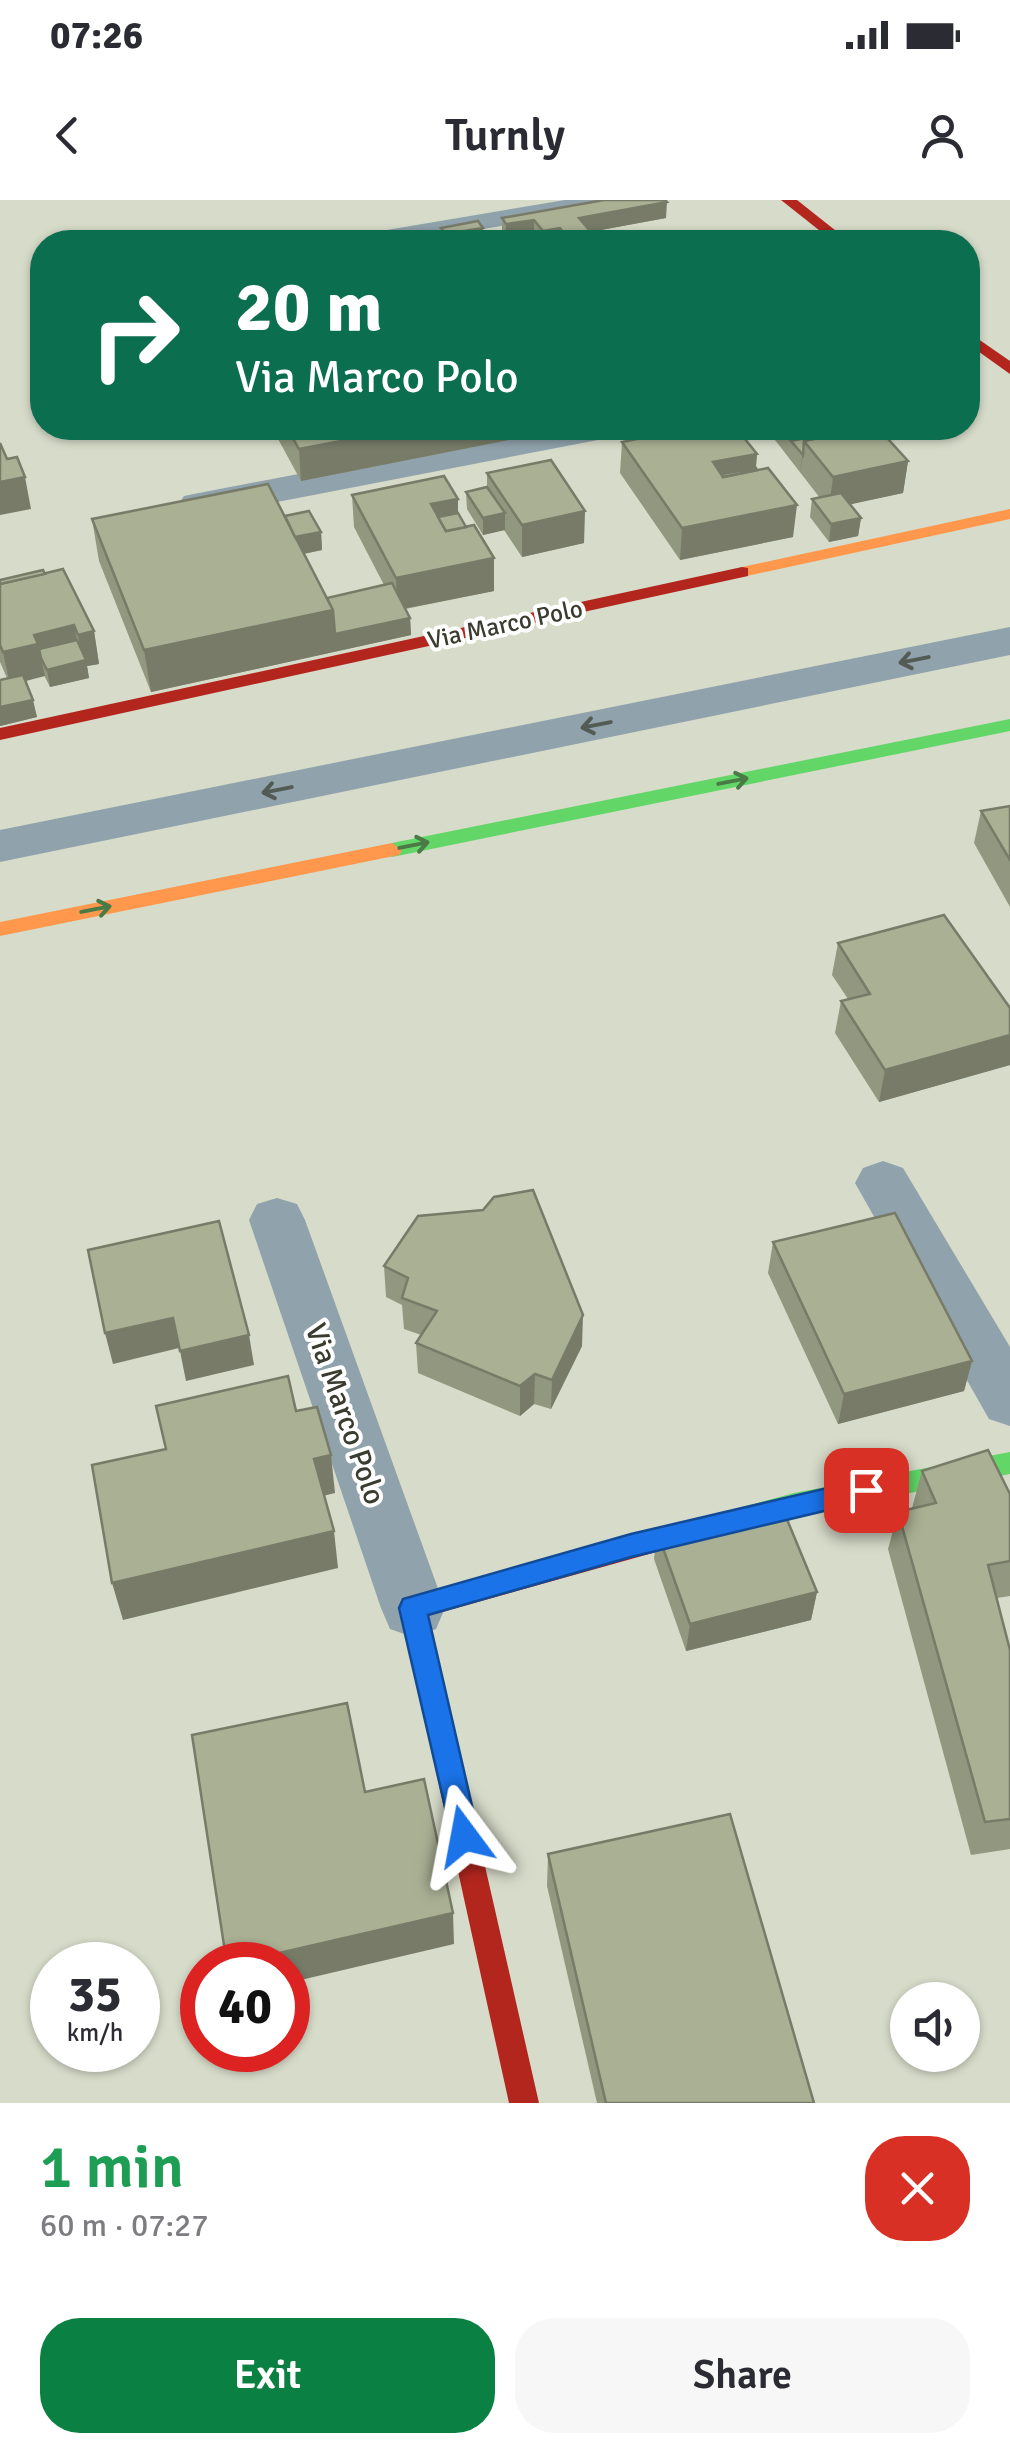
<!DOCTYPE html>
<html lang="en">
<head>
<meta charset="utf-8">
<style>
  body { margin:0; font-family:Signika,sans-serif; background:#f7f7f7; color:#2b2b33; height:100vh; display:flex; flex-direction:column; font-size:38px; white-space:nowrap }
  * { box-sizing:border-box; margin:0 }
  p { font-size:32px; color:#7c7c81 }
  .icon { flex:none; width:55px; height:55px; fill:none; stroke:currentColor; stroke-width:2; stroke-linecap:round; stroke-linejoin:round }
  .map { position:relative; height:1903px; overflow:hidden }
  .side { display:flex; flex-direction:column; background:#fff; flex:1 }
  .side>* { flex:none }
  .guide { position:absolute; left:30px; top:30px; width:950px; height:210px; border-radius:40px; box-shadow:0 2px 8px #0004; background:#0b6e4f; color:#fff; overflow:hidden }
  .buttons { position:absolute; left:890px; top:1782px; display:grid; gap:20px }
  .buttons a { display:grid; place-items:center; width:90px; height:90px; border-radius:50%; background:#fff; box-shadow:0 2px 8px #0004; font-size:50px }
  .speed { position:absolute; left:30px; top:1742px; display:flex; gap:20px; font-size:50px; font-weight:700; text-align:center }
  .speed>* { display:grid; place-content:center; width:130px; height:130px; border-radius:50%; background:#fff; box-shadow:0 2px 8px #0004; line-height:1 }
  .speed small { font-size:25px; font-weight:400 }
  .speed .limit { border:15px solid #d22; background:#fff; color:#111 }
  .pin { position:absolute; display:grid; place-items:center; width:85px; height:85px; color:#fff; margin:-42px; border-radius:20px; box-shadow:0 5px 15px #0006 }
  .me { position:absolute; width:110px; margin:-55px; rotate:347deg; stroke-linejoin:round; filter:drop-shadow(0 0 8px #0008) }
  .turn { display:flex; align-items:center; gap:35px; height:210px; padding:0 40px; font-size:45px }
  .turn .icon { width:130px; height:130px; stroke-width:2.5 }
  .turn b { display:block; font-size:70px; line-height:85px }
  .round { display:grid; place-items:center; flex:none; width:105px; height:105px; border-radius:40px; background:#f7f7f7 }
  .overview { display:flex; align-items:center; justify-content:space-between; height:170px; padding:0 40px }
  h1 { font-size:60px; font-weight:600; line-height:75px; color:#1e9e55 }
  .primary-button { display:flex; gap:20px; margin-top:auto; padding:20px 40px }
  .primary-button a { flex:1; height:115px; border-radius:40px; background:#0b8043; color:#fff; font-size:40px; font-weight:600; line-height:115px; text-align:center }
  .primary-button a+a { background:#f7f7f7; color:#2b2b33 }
  .status { display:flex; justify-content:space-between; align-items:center; height:70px; padding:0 50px; background:#fff; direction:ltr }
  .status svg { height:28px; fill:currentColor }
  header { display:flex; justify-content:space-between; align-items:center; height:130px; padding:0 40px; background:#fff; font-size:45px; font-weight:600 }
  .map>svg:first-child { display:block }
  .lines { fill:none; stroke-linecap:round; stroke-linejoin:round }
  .lane { fill:#90a2ab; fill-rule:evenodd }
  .street { fill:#90a2ab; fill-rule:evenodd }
  .fast { fill:#63d668; fill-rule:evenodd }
  .slow { fill:#ff974d; fill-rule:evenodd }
  .jam { fill:#b3261e; fill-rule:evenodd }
  .wall { fill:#92977f }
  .shaded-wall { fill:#777b68 }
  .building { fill:#aab094; stroke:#777b68; stroke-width:2.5 }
  .oneway { stroke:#535b54 }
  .oneway2 { stroke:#4a7a46 }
  .route { fill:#1a73e8; stroke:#114b97; stroke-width:2.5 }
  .labels { text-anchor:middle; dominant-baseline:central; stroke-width:8; stroke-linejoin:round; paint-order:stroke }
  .far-street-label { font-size:25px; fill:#393c2f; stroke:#fff }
  .street-label { font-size:30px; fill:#393c2f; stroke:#fff }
</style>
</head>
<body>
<div class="status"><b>07:26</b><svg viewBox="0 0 49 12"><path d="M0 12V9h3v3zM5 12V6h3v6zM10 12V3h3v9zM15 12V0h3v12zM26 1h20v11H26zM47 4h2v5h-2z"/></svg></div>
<header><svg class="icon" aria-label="back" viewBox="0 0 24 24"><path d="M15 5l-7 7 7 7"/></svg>Turnly<svg class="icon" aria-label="person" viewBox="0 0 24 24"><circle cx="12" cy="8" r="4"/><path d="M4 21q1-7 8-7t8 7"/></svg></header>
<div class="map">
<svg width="1010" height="1903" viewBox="0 0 1010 1903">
  <rect width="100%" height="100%" fill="#d7dbc9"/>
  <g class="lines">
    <path class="lane" d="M565 0H622L609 8 405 42H350L363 34Z"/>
    <g class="street">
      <path d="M539 228H618L612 236 598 240 199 317 184 314 178 305 184 296 199 293Z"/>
      <path d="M1010 427V455L0 662V630Z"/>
      <path d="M883 961 903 968 1010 1147V1226L989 1219 855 983 863 968Z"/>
      <path d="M277 998 297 1004 305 1020 445 1408 436 1429 413 1437 390 1429 381 1408 249 1020 257 1004Z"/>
    </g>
    <g class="fast">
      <path d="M1010 519V531L392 657 382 650 392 643Z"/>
      <path d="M1010 1252V1274L794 1315 658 1352 649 1349 645 1341 649 1333 658 1330 794 1293Z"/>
    </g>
    <g class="slow">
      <path d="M1010 309V319L742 377 733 372 742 367Z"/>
      <path d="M392 643 402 650 399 655 0 736V722Z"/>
    </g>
    <g class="jam">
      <path d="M781 0H797L850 42H834Z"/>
      <path d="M968 132 1010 161V174L968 144Z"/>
      <path d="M742 367 748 368V376L0 540V528Z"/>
      <path d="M658 1330 667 1333 671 1341 667 1349 428 1416 539 1903H509L400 1408 404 1400 413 1396Z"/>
    </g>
  </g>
  <g class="wall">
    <path d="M502 18H666L590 32V42H539L534 36 506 41 502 35Z"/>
    <path d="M441 28 483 42H442Z"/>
    <path d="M272 228H555V231L301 281Z"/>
    <path d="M776 228H887L886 237 908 261 903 293 850 304 861 318 858 336 829 342 810 317 812 299 820 298 775 240Z"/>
    <path d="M622 242 757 254 756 268 793 337 680 360 620 273Z"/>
    <path d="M487 273 584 343 522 357 504 330 483 335 467 309 466 292 487 287Z"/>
    <path d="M352 295 458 313 466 327 494 358V391L405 409 410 418 411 435 151 492 99 361 92 319 285 316 321 332 322 350 304 354 327 398 384 385 354 327Z"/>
    <path d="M45 374 94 431 99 464 87 466 89 478 50 487 44 475 26 481 37 517 0 526V480L7 478 0 462V380Z"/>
    <path d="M1010 606V707L974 643 981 611Z"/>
    <path d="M838 743 1010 808V865L879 902 835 833 841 801 848 799 832 775Z"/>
    <path d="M773 1042 972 1161 964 1191 838 1224 768 1073Z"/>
    <path d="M384 1066 582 1146 551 1209 534 1204 520 1216 418 1173 416 1143 421 1135 404 1129 402 1105 386 1097Z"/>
    <path d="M922 1271 1010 1294V1396L997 1398 1010 1450V1649L971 1655 888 1349 898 1312 912 1308Z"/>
    <path d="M657 1331 817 1392 811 1420 686 1451 654 1359Z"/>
    <path d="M548 1654 814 1903H597L547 1686Z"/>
  </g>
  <g class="shaded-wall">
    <path d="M667 2 666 18 590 32V42H566V36L579 18Z"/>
    <path d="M534 20V36L506 41V24Z"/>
    <path d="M483 28V42H446V34Z"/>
    <path d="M560 28V42H543V31Z"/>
    <path d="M409 228H555V231L301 281 299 249Z"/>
    <path d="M793 228H830L827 250 804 241 800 273 803 255 791 241Z"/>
    <path d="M877 228H887L883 256Z"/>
    <path d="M757 254 754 284 722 291 713 262Z"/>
    <path d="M908 261 903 293 829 309 833 277Z"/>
    <path d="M25 277 31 309 0 315V282Z"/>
    <path d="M458 299V331L440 335 431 304Z"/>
    <path d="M797 305 793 337 680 360 682 328Z"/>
    <path d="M585 311 584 343 522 357V325Z"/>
    <path d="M505 313V330L483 335V318Z"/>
    <path d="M861 318 858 336 829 342 831 324Z"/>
    <path d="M321 332 322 350 287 357 286 339Z"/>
    <path d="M494 358V391L397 410 396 378Z"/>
    <path d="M333 410 410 418 411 435 151 492 144 450Z"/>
    <path d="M74 425 80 457 41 458 45 476 10 485 3 452 34 435Z"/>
    <path d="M94 431 99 464 87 466 89 478 50 487 47 470 83 461 78 435Z"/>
    <path d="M33 500 37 517 0 526V507Z"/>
    <path d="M1010 835V865L879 902 885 870Z"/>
    <path d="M583 1115 582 1146 551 1209 552 1180Z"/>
    <path d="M173 1118 179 1148 113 1164 105 1133Z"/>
    <path d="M249 1135 254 1165 186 1181 180 1151Z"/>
    <path d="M972 1161 964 1191 838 1224 844 1194Z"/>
    <path d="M535 1174 534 1204 520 1216V1186Z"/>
    <path d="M331 1255 335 1293 319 1297 314 1259Z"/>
    <path d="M334 1331 338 1368 123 1420 112 1383Z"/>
    <path d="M817 1392 811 1420 686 1451 690 1424Z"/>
    <path d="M453 1713 454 1744 288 1783V1765H229Z"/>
  </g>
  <g class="building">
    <path d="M604 0H665L667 2 579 18 590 31 566 36 560 28 543 31 534 20 506 24 502 18Z"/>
    <path d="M478 21 483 28 446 34 441 28Z"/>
    <path d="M287 228H409L299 249Z"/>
    <path d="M690 228H736L757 254 713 262 723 277 768 268 797 305 682 328 622 242Z"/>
    <path d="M838 228H878L908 261 833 277 804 241 843 233Z"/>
    <path d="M830 233 831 235 804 241 803 255 791 241Z"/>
    <path d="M0 243 7 259 17 257 25 277 0 282Z"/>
    <path d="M551 260 585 311 522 325 487 273Z"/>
    <path d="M756 268 757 270 723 277 722 274Z"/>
    <path d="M444 276 458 299 431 304 446 331 474 325 494 358 396 378 352 295Z"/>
    <path d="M268 284 333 410 144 450 92 319Z"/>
    <path d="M487 287 505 313 483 318 466 292Z"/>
    <path d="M841 293 861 318 831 324 812 299Z"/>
    <path d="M309 311 321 332 295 337 285 316Z"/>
    <path d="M458 313 466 327 446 331 438 317Z"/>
    <path d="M63 369 94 431 78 435 74 425 34 435 38 444 3 452 0 445V384Z"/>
    <path d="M43 370 45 374 0 384V380Z"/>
    <path d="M392 383 410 418 335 434 333 410 327 398Z"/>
    <path d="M77 440 86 460 47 470 41 458 39 449Z"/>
    <path d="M23 475 33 500 0 507V480Z"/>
    <path d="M1010 606V660L981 611Z"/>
    <path d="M944 715 1010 808V835L885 870 841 801 870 794 838 743Z"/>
    <path d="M533 990 583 1115 552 1180 535 1174 520 1186 416 1143 437 1111 402 1098 408 1078 384 1066 418 1016 483 1010 494 997Z"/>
    <path d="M895 1013 972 1161 844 1194 773 1042Z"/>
    <path d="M219 1021 249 1135 180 1151 173 1118 105 1133 88 1050Z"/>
    <path d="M288 1176 296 1211 317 1207 331 1255 314 1259 334 1331 112 1383 92 1265 166 1249 156 1206Z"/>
    <path d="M988 1250 1010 1294V1361L988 1365 1010 1450V1619L985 1622 898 1312 936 1303 922 1271Z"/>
    <path d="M779 1300 817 1392 690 1424 657 1331Z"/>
    <path d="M347 1503 365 1592 424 1579 453 1713 227 1765 192 1535Z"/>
    <path d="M730 1614 814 1903H606L548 1654Z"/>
  </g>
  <defs><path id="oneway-shaft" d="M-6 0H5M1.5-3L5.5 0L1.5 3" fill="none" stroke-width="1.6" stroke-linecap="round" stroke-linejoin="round" transform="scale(2.5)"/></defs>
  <g class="oneway">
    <use href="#oneway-shaft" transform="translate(914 460) rotate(169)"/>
    <use href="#oneway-shaft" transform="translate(596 525) rotate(169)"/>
    <use href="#oneway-shaft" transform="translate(277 590) rotate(169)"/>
  </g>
  <g class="oneway2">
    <use href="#oneway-shaft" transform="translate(733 581) rotate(-11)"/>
    <use href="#oneway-shaft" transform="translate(414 645) rotate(-11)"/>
    <use href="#oneway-shaft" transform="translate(96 709) rotate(-11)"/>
  </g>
  <path class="route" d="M866 1279 879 1290 866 1301 631 1357 428 1415 479 1636 474 1646 464 1650 454 1646 399 1408 403 1399 631 1334Z"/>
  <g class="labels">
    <g class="far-street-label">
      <text transform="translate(505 424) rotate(-12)">Via Marco Polo</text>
    </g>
    <g class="street-label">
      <text transform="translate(345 1214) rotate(71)">Via Marco Polo</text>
    </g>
  </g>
</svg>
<div class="buttons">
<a><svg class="icon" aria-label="sound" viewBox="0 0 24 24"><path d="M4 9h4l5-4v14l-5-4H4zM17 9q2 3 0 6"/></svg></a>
</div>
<div class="speed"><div>35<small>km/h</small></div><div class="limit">40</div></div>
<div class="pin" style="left:866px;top:1290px;background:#d93025"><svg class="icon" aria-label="arrive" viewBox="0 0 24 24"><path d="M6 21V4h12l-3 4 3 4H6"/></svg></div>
<svg class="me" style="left:464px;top:1636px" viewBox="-20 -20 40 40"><path d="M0-17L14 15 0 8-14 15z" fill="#1a73e8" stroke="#fff" stroke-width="4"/></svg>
<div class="guide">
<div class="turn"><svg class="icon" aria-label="right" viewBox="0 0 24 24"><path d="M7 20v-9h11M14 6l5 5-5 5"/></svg><div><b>20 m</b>Via Marco Polo</div></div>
</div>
</div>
<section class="side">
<div class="overview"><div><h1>1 min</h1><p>60 m · 07:27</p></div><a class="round" style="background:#d93025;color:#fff"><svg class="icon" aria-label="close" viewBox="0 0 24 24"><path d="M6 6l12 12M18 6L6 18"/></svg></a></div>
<div class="primary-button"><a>Exit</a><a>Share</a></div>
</section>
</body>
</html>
